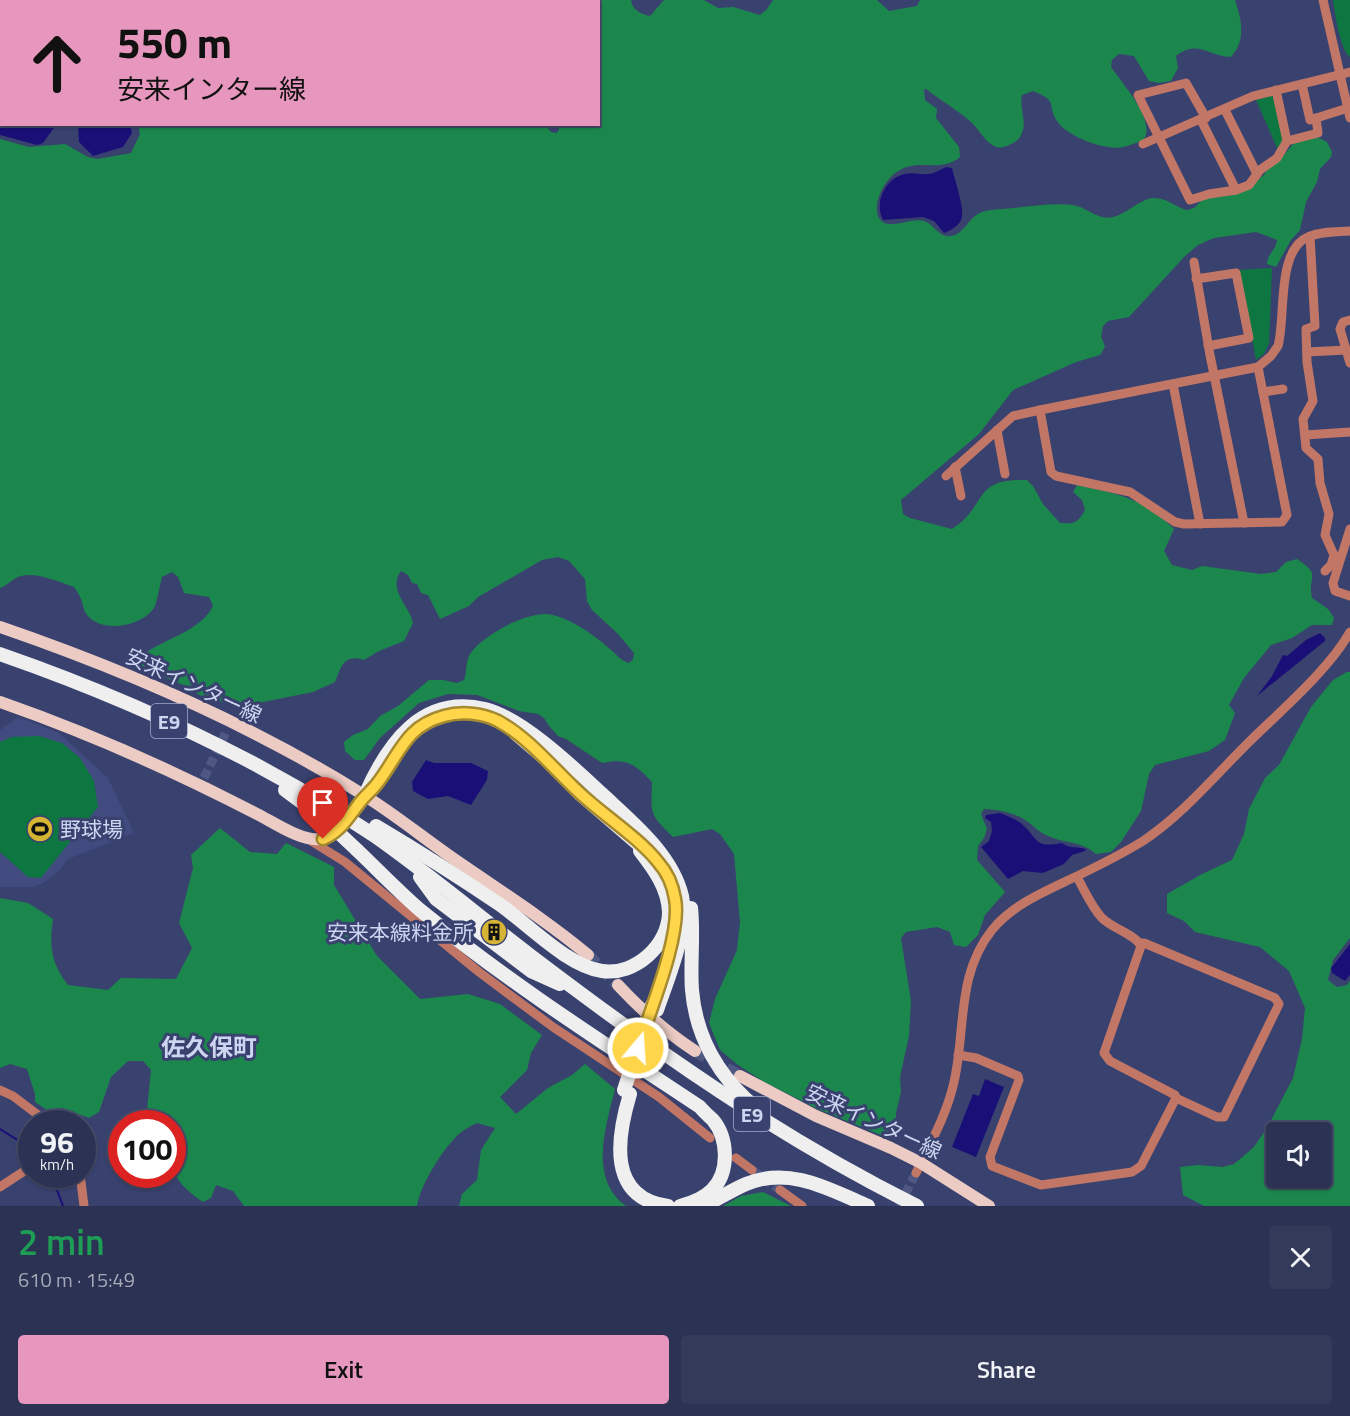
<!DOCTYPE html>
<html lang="en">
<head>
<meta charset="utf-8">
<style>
  body { margin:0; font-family:"Titillium Web","Noto Sans JP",sans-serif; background:#333a5a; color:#f1f3f6; height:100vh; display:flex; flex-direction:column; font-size:22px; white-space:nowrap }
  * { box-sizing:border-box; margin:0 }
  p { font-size:20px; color:#a6aab8 }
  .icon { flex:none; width:33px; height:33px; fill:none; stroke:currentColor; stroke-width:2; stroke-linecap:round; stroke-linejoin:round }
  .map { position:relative; height:1206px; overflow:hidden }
  .sheet { display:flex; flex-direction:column; background:#2b3253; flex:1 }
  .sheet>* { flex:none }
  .guide { position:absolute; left:0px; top:0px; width:600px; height:126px; box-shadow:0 2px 4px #0004,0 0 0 2px #474d6a; background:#e797bd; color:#111; overflow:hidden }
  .fabs { position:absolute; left:1266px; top:1122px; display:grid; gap:12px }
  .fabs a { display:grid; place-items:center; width:66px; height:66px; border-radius:6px; background:#2b3253; box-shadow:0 2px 4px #0004,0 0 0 2px #474d6a; font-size:30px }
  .speed { position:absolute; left:18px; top:1110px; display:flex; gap:12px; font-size:30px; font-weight:700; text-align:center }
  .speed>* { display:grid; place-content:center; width:78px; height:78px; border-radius:50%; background:#2b3253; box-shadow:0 2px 4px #0004,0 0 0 2px #474d6a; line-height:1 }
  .speed small { font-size:15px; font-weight:400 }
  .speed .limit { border:9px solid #d22; background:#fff; color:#111 }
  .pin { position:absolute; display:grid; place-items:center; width:51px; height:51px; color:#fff; margin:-62px -26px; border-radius:50% 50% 50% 0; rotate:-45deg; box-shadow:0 0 6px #0007 }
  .pin .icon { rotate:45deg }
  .me { position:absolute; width:66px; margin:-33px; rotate:18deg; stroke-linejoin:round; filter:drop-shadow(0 0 4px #0008) }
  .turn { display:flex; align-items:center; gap:21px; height:126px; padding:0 18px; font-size:27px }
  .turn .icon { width:78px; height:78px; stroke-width:2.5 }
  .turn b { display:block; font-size:42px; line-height:51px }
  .round { display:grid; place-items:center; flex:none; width:63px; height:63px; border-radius:6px; background:#333a5a }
  .headline { display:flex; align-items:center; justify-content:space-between; height:102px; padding:0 18px }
  h1 { font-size:36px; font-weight:600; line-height:45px; color:#1e9e55 }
  .action { display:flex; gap:12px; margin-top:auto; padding:12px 18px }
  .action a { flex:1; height:69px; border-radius:6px; background:#e797bd; color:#111; font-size:24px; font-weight:600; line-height:69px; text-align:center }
  .action a+a { background:#333a5a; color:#f1f3f6 }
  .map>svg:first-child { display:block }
  .built { fill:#414b7f }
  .green { fill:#0e7641 }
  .forest { fill:#1b874d; fill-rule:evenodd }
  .water { fill:#1a0f77 }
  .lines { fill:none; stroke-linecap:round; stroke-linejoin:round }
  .stream { stroke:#1a0f77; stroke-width:2 }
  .minor-tunnel { stroke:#4f5882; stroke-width:9; stroke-dasharray:9 4.5; stroke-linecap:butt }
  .major-tunnel { stroke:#4f5882; stroke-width:12; stroke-dasharray:12 6; stroke-linecap:butt }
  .minor { stroke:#c27665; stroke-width:9 }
  .major { stroke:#ebcbc3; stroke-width:12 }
  .highway { stroke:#efefef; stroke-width:14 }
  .highway-bridge { stroke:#efefef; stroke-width:14 }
  .route-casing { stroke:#a68a30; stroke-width:15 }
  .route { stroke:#ffd54a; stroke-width:10 }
  .labels { text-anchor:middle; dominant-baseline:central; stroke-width:6; stroke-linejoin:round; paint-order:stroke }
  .shield { fill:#39426f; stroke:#a1a9c9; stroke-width:1.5 }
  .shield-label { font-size:20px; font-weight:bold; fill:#cdd5f0 }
  .street-label { font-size:21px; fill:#cdd5f0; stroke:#39426f }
  .poi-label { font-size:21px; fill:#cdd5f0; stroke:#39426f; text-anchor:start }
  .quarter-label { font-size:24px; font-weight:bold; fill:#cdd5f0; stroke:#39426f }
</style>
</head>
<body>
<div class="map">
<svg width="1350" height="1206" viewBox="0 0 1350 1206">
  <rect width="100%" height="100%" fill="#39426f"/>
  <path class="built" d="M18 717 59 733 108 778 134 833 68 859 58 872 43 883 33 887H0V730Z"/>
  <g class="green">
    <path d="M1333 0H1350V57C1340 50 1335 13 1333 0Z"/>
    <path d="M1271 95 1274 96 1285 141 1278 150 1256 100Z"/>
    <path d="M1272 268 1269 343 1264 354 1256 360 1239 270Z"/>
    <path d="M39 736 62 743 80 758 94 781 98 807 41 878 28 877 0 852V742L12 737Z"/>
  </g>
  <g class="forest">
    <path d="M115 0H515L112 1Z"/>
    <path d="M558 0H631C632 10 641 14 650 16L664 0H704L718 8 733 7 760 15 767 9 773 0H877L889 11 917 6 920 0H1235C1242 21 1246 40 1231 57 1208 56 1197 39 1176 56L1178 68 1171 81 1159 83 1149 81 1134 56 1119 54 1112 60 1111 67C1122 83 1151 115 1146 135 1145 141 1133 144 1127 146 1110 153 1067 137 1057 121 1046 104 1060 102 1033 91L1022 95C1019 110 1028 122 1021 135 1019 140 1015 142 1011 144 991 156 983 133 971 122 959 111 940 100 926 89H924L925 100 937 109 936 118 959 147 960 157C937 177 908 149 884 186 879 194 876 203 877 212 881 236 910 216 924 221 934 224 939 238 951 236 965 234 969 216 982 212 992 209 1004 209 1014 208 1034 206 1053 203 1073 205 1084 207 1092 214 1102 217 1120 222 1136 200 1153 198 1166 197 1175 207 1187 210L1194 208 1203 199 1245 190 1264 175 1267 169 1283 156 1294 143 1317 137 1327 142 1332 152 1331 157 1320 169 1317 182 1306 202 1300 230 1291 240 1276 267 1267 264C1267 255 1276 250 1277 240L1256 232 1214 238 1198 245 1185 256 1129 317 1108 321 1103 326 1101 336 1105 347 1100 355 1076 362 1013 390 979 434 901 500 903 514 910 518 952 529C989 505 971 478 1027 480L1033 486 1043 504 1060 523C1074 524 1078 523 1085 510L1082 500 1073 492 1077 485C1118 494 1143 498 1174 529L1164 551 1172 565 1192 570 1202 566 1261 574 1276 572 1286 562 1297 559C1323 576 1307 575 1312 598L1328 609 1334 618 1332 625H1312L1292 638 1271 645 1244 678 1229 705 1235 713 1225 740 1209 751 1155 765 1149 774 1141 811 1121 842 1111 852 1096 854C1080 840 1065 844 1048 836 1038 832 1033 825 1025 820 1012 812 999 810 984 809L981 814 987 829 984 838 978 846 977 860 1005 892 985 915 978 935 966 947 954 945 950 932 937 927 906 932 901 938 911 1001 909 1036 900 1077 901 1092 896 1113V1127L892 1136 888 1138 818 1109 766 1083 738 1065 720 1050 709 1023 715 999 737 950 740 922 734 854 720 834 712 829 673 837C649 814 651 814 652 782 635 764 627 758 602 763L566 739 558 736 549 726 544 718 538 714 519 711 477 695 448 694 419 703 380 738 364 760H355L345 751 344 742 353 735 368 729 380 716 398 706 429 680H443L457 683 464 680C468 670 464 660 473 650 488 633 523 614 546 614 556 614 569 621 577 625 589 632 601 641 611 650 617 655 621 661 629 663L633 659 634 653 617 633 592 610 587 601 585 579 569 561 558 557 542 560 478 597 469 606 440 619 428 595 421 593 417 584 412 583 408 575 401 571C387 590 410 606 413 623L404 641 379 651 364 660C343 653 341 668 335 682L313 692 263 702 242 708 203 697 181 684 147 670 138 662C147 642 199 636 213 606L209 597 184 593 178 577 172 572 162 577C160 584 157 603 154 608 141 627 99 635 85 612 83 608 83 603 81 599 79 594 76 590 74 587 59 582 37 572 21 576 13 578 8 585 0 588V139L29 147 65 144 88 157 97 159 131 153 140 134 138 125 545 124 551 132 556 133 559 130V125L598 124V2L557 1Z"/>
    <path d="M1347 672H1350V938L1333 960 1328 980 1337 987 1347 985 1350 981V1206H1204L1183 1195 1180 1167 1198 1165 1223 1167 1234 1164 1254 1147 1267 1128 1293 1078 1302 1039 1305 1008 1289 971 1260 947 1195 932 1184 921 1167 913V894L1202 874 1232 860 1244 834 1249 809 1265 778 1279 765 1311 707 1333 680ZM1322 1132V1178H1276V1132Z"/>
    <path d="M220 828 250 852 277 854 286 843 334 867V885L377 956 420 999 468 994 500 1004 542 1035 531 1053 527 1070 500 1097 516 1114 548 1088 572 1075 585 1064 615 1089C606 1126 588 1179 626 1206H459L462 1194 477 1180 481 1150 495 1128 477 1123C471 1126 465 1129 460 1133 444 1147 420 1185 417 1206H244L233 1191 216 1185 211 1198 203 1202C166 1177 172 1165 172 1124L155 1123 147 1111 151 1070 143 1061H128L111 1077 99 1112 89 1118 63 1108 47 1110 35 1102V1094L27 1069 10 1064 0 1068V898L28 903 53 919C49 946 51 963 68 985L108 990 121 978 176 979 192 948 179 923 193 868 191 855Z"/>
    <path d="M763 1192 791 1206H723L741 1196Z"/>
  </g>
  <g class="water">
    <path d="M0 78 2 124 56 125 43 143 37 145 0 135Z"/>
    <path d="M78 125H130L132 133 123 147 93 156 79 142Z"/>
    <path d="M946 167 952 168C955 181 964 206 962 217 961 225 950 231 944 233L934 221 923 217 883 220C874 202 885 179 904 174 913 172 920 175 928 174 934 174 941 169 946 167Z"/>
    <path d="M1320 633 1325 638V641L1257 696 1272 676 1283 655 1287 656 1306 640Z"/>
    <path d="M426 760 434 763H471L488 771 487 780 471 805 448 796 428 799 413 791 412 782Z"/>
    <path d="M1000 813C1007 816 1016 819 1022 824 1040 841 1034 848 1062 843 1069 849 1077 846 1086 849L1085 851 1072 855 1064 864 1043 873 1023 871 1008 879 981 847 989 841 992 831 991 822 985 818 986 815Z"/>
    <path d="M1350 944V975L1345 981 1332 973 1331 968Z"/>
    <path d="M985 1079 1004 1087 976 1157 952 1147 973 1094 979 1096Z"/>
  </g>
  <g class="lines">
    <g class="stream">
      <path d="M0 1129 32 1149"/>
      <path d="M51 1174 63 1206"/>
    </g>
    <g class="minor-tunnel">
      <path d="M204 778 227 730"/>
      <path d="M752 1170 780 1190"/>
      <path d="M899 1206 916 1173"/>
    </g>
    <g class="major-tunnel">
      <path d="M588 955 618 985"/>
      <path d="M695 1051 740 1076"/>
    </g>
    <g class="minor">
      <path d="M1323 0 1350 118"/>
      <path d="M540 2V0"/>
      <path d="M1302 84 1310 120 1348 108"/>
      <path d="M1276 90 1287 141"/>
      <path d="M1225 110 1257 174"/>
      <path d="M1206 118 1186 83 1138 95 1190 200 1209 194 1236 190"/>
      <path d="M1201 120 1236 190 1249 185 1260 170 1277 158 1287 141 1318 133 1316 118"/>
      <path d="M1143 144 1253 96 1350 72"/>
      <path d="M1310 236 1315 326 1306 329 1307 362 1313 401 1303 419 1306 448 1318 459 1320 483 1329 514 1325 535 1334 555 1331 565 1325 571"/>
      <path d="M1194 262 1210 355 1244 523"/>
      <path d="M1196 279 1236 273 1249 338 1208 346"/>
      <path d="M1350 320 1343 322 1340 329 1350 363"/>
      <path d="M1307 352 1346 350"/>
      <path d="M1173 384 1200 524"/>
      <path d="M1263 392 1283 389"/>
      <path d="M1040 410 1258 367 1271 356 1278 346C1286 318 1276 250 1308 237 1321 231 1336 232 1350 231"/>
      <path d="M997 430 1005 474"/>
      <path d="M1305 435 1350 432"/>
      <path d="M955 467 961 496"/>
      <path d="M946 476 1013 416 1040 410 1051 472 1056 476 1130 492 1175 522 1184 524 1282 522 1287 515 1258 367"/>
      <path d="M1350 529 1333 583 1335 591 1350 596"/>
      <path d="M308 839 345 862 479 972 553 1027 659 1097 710 1138"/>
      <path d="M1140 943H1144L1275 998 1279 1004 1224 1117H1217L1176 1098"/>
      <path d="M958 1055 976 1058 1018 1076 1019 1080 990 1157 992 1166 1041 1185 1132 1172 1141 1166 1176 1098 1175 1095 1110 1061 1104 1053 1141 946C1135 934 1113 929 1102 918 1091 906 1085 891 1077 877"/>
      <path d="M0 1090 13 1096 50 1124"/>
      <path d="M736 1158 752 1170"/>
      <path d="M916 1173C930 1144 947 1114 954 1082 966 1030 956 975 992 930 1013 904 1046 891 1075 877 1098 866 1122 854 1143 841 1182 815 1213 778 1246 745 1278 713 1328 671 1350 632"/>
      <path d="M80 1174 84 1206"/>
      <path d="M0 1187 32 1166"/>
      <path d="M780 1190 802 1206"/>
    </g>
    <g class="major">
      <path d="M0 627C125 670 250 724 362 794 393 813 421 836 451 857 497 889 545 919 588 955"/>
      <path d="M0 702C89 733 174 771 257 814 273 822 302 842 320 839 341 837 353 811 365 795"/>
      <path d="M618 985C642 1011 666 1032 695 1051"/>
      <path d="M740 1076 816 1116 891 1148 921 1163 989 1206"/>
    </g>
    <g class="highway">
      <path d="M0 654C115 694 225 743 330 807"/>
      <path d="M515 733 554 766 580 794 652 856"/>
      <path d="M285 790 324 819"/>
      <path d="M365 795C387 745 421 694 485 709 522 718 574 768 602 794 632 822 672 854 682 896 689 930 668 978 657 1010"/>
      <path d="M376 826C418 851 459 877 499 904 528 924 567 966 602 971 635 976 669 945 669 912 668 888 654 869 640 851"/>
      <path d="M372 834C428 873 480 917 535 959 656 1051 780 1138 917 1206"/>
      <path d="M357 850C378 870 398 891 420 910 508 982 605 1044 700 1107 704 1112 709 1116 713 1120 728 1138 730 1172 712 1190 703 1199 692 1203 680 1206"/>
      <path d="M420 877 436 899 531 971 560 984"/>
      <path d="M691 908C694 935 690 963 692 990 696 1038 720 1078 756 1108"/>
      <path d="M630 1094C617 1137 607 1198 668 1206"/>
      <path d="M704 1206C718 1199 732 1190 746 1184 789 1166 829 1189 868 1206"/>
    </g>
    <g class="highway-bridge">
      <path d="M330 807 372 834"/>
      <path d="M324 819 357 850"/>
      <path d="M624 1090 652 1005"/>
    </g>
  </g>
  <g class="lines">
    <defs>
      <path id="route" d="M323 839C340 832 347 819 358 805 364 796 373 790 379 781 400 753 406 726 444 716 461 711 482 713 498 721 531 739 555 771 583 796 605 816 640 839 658 862 667 872 673 886 675 899 682 934 650 1011 638 1048"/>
    </defs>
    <use href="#route" class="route-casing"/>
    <use href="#route" class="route"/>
  </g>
  <defs>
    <symbol id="stadium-disc" viewBox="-11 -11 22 22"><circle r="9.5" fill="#d6b534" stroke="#39426f"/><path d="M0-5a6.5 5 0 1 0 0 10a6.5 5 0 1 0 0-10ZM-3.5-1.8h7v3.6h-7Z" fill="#111"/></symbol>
    <symbol id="building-disc" viewBox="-11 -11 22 22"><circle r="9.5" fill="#d6b534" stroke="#39426f"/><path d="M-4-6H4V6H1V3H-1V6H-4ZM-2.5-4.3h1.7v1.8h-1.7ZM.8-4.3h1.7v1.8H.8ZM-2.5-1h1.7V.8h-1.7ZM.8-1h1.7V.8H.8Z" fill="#111"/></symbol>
  </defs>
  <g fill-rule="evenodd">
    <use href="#stadium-disc" x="25" y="814" width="30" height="30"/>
    <use href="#building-disc" x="479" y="917" width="30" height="30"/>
  </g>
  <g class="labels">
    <g class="shield">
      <rect x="151" y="704" width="36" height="34" rx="4.5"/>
      <rect x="734" y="1097" width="36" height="34" rx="4.5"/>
    </g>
    <g class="shield-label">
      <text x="169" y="721">E9</text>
      <text x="752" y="1114">E9</text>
    </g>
    <g class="street-label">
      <text transform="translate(194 685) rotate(25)">安来インター線</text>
      <text transform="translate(874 1121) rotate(25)">安来インター線</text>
    </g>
    <g class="poi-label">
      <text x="60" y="829">野球場</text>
      <text x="474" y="932" text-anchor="end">安来本線料金所</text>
    </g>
    <g class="quarter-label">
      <text x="209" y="1047">佐久保町</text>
    </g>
  </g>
</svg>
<div class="fabs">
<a><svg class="icon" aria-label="sound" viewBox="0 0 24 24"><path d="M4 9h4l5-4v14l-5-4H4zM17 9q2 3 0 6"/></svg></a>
</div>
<div class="speed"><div>96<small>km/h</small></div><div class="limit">100</div></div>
<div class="pin" style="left:323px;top:839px;background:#d93025"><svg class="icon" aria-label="arrive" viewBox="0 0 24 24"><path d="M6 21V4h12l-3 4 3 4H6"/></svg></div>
<svg class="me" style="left:638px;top:1048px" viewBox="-20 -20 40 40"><circle r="17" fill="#ffd54a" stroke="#fff" stroke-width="3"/><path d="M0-11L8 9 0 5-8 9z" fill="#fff"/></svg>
<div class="guide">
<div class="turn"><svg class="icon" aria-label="ahead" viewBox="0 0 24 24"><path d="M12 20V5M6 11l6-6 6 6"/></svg><div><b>550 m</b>安来インター線</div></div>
</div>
</div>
<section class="sheet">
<div class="headline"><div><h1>2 min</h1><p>610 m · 15:49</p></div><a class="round"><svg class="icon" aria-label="close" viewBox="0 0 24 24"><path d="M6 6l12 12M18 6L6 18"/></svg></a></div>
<div class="action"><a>Exit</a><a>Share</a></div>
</section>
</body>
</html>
